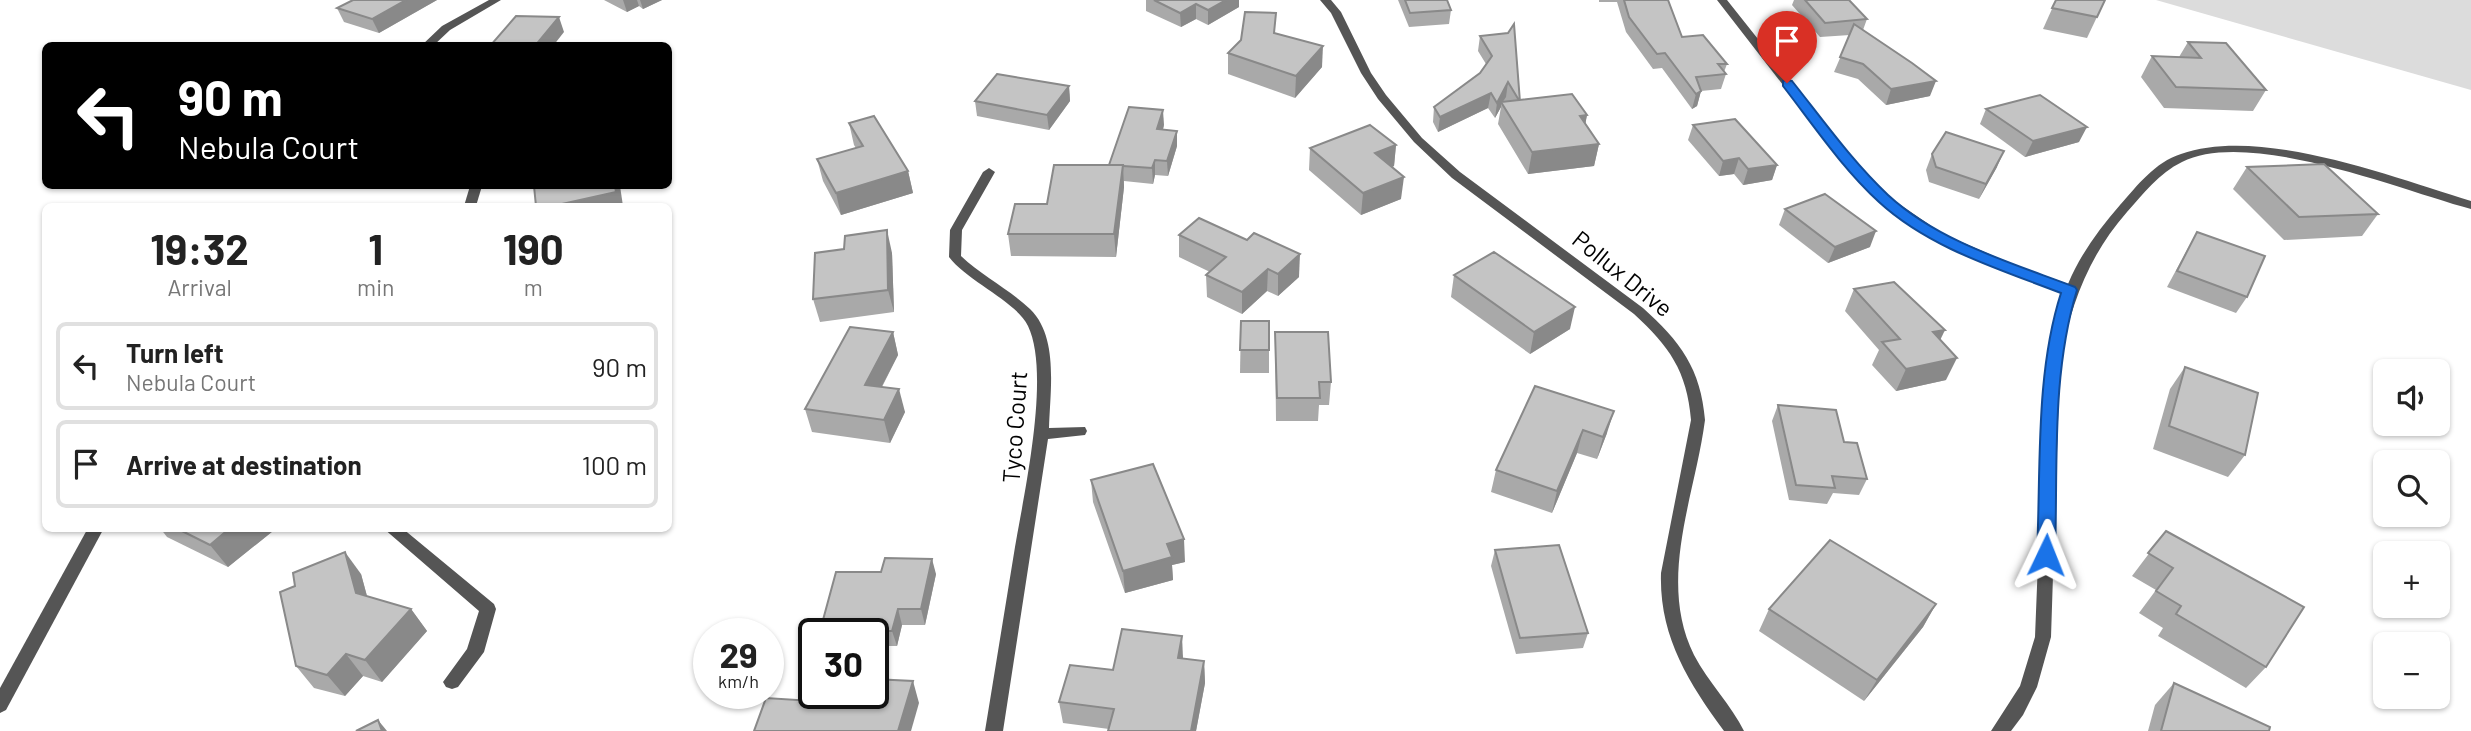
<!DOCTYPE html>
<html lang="en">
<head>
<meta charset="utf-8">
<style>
  body { margin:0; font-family:Barlow,sans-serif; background:#f2f2f2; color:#222; height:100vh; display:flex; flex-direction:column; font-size:26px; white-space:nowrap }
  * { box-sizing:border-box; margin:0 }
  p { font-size:23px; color:#767676 }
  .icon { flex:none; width:38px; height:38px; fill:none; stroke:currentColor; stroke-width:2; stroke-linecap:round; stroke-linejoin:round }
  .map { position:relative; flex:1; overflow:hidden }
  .drawer { position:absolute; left:42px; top:203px; width:630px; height:329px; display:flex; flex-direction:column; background:#fff; border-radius:10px; box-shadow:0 2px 5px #0004 }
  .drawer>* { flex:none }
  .hud { position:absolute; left:42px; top:42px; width:630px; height:147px; border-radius:10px; box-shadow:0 2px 5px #0004; background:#000; color:#fff; overflow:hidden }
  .controls { position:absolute; left:2373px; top:359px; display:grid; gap:14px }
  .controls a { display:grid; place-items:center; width:77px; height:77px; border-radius:10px; background:#fff; box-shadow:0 2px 5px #0004; font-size:35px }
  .speed { position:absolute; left:693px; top:618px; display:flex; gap:14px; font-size:35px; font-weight:700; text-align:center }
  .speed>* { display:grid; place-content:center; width:91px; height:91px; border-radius:50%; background:#fff; box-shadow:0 2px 5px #0004; line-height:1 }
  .speed small { font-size:18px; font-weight:400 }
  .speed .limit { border:4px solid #111; border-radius:10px; background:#fff; color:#111 }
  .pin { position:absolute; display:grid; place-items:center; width:60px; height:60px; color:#fff; margin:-72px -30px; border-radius:50% 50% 50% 0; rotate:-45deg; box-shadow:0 0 7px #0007 }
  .pin .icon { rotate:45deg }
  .me { position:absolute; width:77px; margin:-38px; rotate:2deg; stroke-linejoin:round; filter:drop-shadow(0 0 5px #0008) }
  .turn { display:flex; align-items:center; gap:24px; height:147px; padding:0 21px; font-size:32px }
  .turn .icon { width:91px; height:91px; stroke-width:2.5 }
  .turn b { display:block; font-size:49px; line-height:60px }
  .eta { display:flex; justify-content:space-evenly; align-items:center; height:119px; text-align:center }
  .eta b { font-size:42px; font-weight:700; line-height:49px }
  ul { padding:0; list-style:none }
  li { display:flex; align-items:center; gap:21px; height:88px; margin:0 14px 10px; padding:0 7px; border:4px solid #e0e0e0; border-radius:10px }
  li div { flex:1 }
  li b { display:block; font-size:26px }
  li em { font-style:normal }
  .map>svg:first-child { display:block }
  .green { fill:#dcdcdc }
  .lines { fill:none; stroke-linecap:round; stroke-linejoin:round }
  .street { fill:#555; fill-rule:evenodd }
  .wall { fill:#a9a9a9 }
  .shaded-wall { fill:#898989 }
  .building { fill:#c4c4c4; stroke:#898989; stroke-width:2 }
  .route { fill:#1a73e8; stroke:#114b97; stroke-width:2 }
  .labels { text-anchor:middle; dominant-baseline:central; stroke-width:5; stroke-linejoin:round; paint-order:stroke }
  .street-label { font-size:24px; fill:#000; stroke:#fff }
</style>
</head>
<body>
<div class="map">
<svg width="2471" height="731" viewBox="0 0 2471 731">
  <rect width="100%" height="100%" fill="#fff"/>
  <path class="green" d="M2156 0H2471V90Z"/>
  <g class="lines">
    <g class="street">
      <path d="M489 0H501L450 30 433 46H421L442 26Z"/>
      <path d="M1320 0H1331L1341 12 1371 73 1386 95 1422 138 1460 172 1643 308C1680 341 1701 369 1705 420 1695 497 1657 580 1694 655 1708 682 1732 706 1744 731H1724C1688 682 1659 636 1661 573L1691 420C1687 371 1669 346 1634 314L1452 178 1414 142 1378 99 1361 73 1331 13Z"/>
      <path d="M1717 0H1727L1857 164 1889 197 1943 234 2010 263 2068 284C2080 255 2099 229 2120 205 2137 186 2155 162 2181 154 2262 126 2391 177 2471 201V209C2400 190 2249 128 2182 162 2159 173 2143 194 2127 212 2089 255 2071 304 2060 360L2051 637 2037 687 2023 715 2011 731H1991L2020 686 2035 637 2046 360 2064 293 2000 269 1935 240 1881 203 1849 170Z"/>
      <path d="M989 168 995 172 962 230 961 256C982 276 1009 289 1030 309 1059 337 1050 391 1049 428L1085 427 1087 431 1085 435 1048 439 1003 731H985C995 670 1005 608 1015 547 1024 494 1051 374 1028 326 1016 301 968 282 949 257L950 230 983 172Z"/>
      <path d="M470 186H482L476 206H464Z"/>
      <path d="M88 528H104L6 710 0 713V688Z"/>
      <path d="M383 528H402L494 604 496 609 484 652 458 687 452 689 446 687 443 682 467 649 479 611Z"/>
    </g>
  </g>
  <g class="wall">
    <path d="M353 0H437L379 33 344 22 337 8Z"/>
    <path d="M604 0H662L643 9 639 6 627 12Z"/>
    <path d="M1146 0H1239V7L1208 25 1196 19 1181 27 1146 11Z"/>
    <path d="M1398 0H1447L1451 10 1449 24 1409 27Z"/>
    <path d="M1599 0H1668L1682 37 1727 64 1724 72 1726 74 1721 89 1701 91 1697 106 1692 109 1662 68 1653 69 1626 32 1617 2H1599Z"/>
    <path d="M1794 0H1849L1867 19 1863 30 1930 96 1886 105 1858 79 1834 72 1850 35 1820 37 1792 5Z"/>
    <path d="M2056 0H2105L2087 38 2043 29Z"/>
    <path d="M1276 33 1322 67 1295 98 1228 74V53Z"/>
    <path d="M1480 36 1520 100 1587 115 1585 124 1599 144 1594 166 1528 174 1498 124 1501 107 1495 118 1488 108 1438 132 1433 122 1434 107 1480 73 1486 64 1478 51Z"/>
    <path d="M2188 42 2266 90 2253 111 2164 108 2141 77 2152 56 2179 57Z"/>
    <path d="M1069 86 1070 101 1049 130 977 116 975 101Z"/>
    <path d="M1986 109 2079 142 2025 157 1980 124Z"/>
    <path d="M849 123 908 171 913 193 841 215 823 181 817 159 856 148 854 145Z"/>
    <path d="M1164 125 1163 130 1177 146 1168 176 1155 175 1153 184 1124 181V187L1116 257 1011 256 1008 234 1109 165Z"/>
    <path d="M1693 125 1777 165 1772 180 1743 185 1734 174 1719 176 1688 140Z"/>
    <path d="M1396 145 1394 166 1392 167 1401 199 1361 215 1309 170 1310 148Z"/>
    <path d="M1932 154 1997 167 1979 199 1929 182 1926 170Z"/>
    <path d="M2247 167 2378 214 2362 236 2284 240 2233 189Z"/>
    <path d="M1785 209 1870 247 1828 263 1779 225Z"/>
    <path d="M2197 232 2247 297 2236 313 2167 287 2188 248Z"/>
    <path d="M1179 235 1299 277 1278 296 1267 291 1242 314 1207 297 1206 275 1210 272 1179 257Z"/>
    <path d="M892 253 894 312 820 322 813 299Z"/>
    <path d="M1454 275 1570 329 1530 354 1451 297Z"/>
    <path d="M1854 289 1946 380 1896 391 1872 365 1879 350 1845 311Z"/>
    <path d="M1241 321 1269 350V373H1240Z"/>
    <path d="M893 332 898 355 882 387 905 412 890 443 812 432 805 409Z"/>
    <path d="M1275 332 1331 382 1329 405H1319L1318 421H1276Z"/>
    <path d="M2185 367 2245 455 2228 477 2153 449 2170 389Z"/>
    <path d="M1535 386 1607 433 1597 459 1577 453 1552 513 1491 492 1496 470Z"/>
    <path d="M1778 405 1844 442 1867 479 1859 495 1833 493 1827 504 1789 500 1772 421Z"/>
    <path d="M1091 480 1185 562 1172 565 1173 580 1125 593 1093 502Z"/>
    <path d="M160 528H271L273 531 228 567 167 537Z"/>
    <path d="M2166 531 2266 667 2246 688 2158 636 2163 628 2139 613 2156 590 2132 576Z"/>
    <path d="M1495 550 1588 633 1583 648 1516 654 1491 566Z"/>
    <path d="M361 574 367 596 411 609 427 631 382 682 363 676 345 696 314 688 296 666Z"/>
    <path d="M936 574 925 625H902L897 646H873V634H821L820 631Z"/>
    <path d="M1936 604 1923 627 1864 701 1759 631 1769 609Z"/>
    <path d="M1183 659 1204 661 1205 683 1196 731H1108L1109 729 1063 723 1059 702 1113 670Z"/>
    <path d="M2174 683 2269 731H2148L2155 705Z"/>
  </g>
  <g class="shaded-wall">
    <path d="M406 0H437L379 33 372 19Z"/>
    <path d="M623 0H637L639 6 627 12Z"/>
    <path d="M640 0H662L643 9Z"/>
    <path d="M1226 0H1239V7L1208 25V10Z"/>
    <path d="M1196 4V19L1181 27 1180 13Z"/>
    <path d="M559 17 564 32 553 46H535Z"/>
    <path d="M1323 46 1322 67 1295 98 1296 76Z"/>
    <path d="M1936 81 1930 96 1886 105 1891 89Z"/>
    <path d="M1508 82 1506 97 1502 103 1501 102V107L1495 118 1497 103Z"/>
    <path d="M1069 86 1070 101 1049 130 1047 115Z"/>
    <path d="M1701 91 1697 106 1692 109 1696 94Z"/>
    <path d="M1491 93 1488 108 1438 132 1440 117Z"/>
    <path d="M1163 110 1164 125 1158 145 1157 129Z"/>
    <path d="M1587 115 1583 137 1580 116Z"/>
    <path d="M2087 127 2079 142 2025 157 2033 141Z"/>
    <path d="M1177 131V146L1168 176 1167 161Z"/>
    <path d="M1599 144 1594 166 1528 174 1532 152Z"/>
    <path d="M1396 145 1394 166 1373 175 1375 153Z"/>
    <path d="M2004 151 1997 167 1979 199 1986 184Z"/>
    <path d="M1739 158 1734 174 1719 176 1723 161Z"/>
    <path d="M1155 160V175L1153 184 1152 168Z"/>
    <path d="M1123 165 1124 187 1116 257 1114 234Z"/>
    <path d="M1777 165 1772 180 1743 185 1748 169Z"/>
    <path d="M908 171 913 193 841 215 836 193Z"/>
    <path d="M1404 177 1401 199 1361 215 1363 193Z"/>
    <path d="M615 186H620L623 206H553Z"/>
    <path d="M887 230 892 253 894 312 888 290Z"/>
    <path d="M1876 231 1870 247 1828 263 1835 247Z"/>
    <path d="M1300 254 1299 277 1278 296V274Z"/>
    <path d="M1268 269 1267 291 1242 314V292Z"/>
    <path d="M1575 307 1570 329 1530 354 1534 332Z"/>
    <path d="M1945 330 1934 353 1933 332Z"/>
    <path d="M893 332 898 355 871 407 865 385Z"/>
    <path d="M1957 358 1946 380 1896 391 1906 369Z"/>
    <path d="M899 389 905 412 890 443 884 420Z"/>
    <path d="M1614 411 1607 433 1597 459 1603 437Z"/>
    <path d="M1583 430 1577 453 1552 513 1557 491Z"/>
    <path d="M230 528H271L273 531 228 567 210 545Z"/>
    <path d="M1184 539 1185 562 1172 565 1173 580 1125 593 1123 571 1167 544Z"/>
    <path d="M345 552 361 574 372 615 356 593Z"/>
    <path d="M932 559 936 574 925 625 921 609Z"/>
    <path d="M1936 604 1923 627 1864 701 1877 680Z"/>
    <path d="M411 609 427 631 382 682 365 660Z"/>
    <path d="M898 609 902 625 897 646 892 631Z"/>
    <path d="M1182 636 1183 658 1179 680 1178 658Z"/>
    <path d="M346 654 363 676 345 696 327 675Z"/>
    <path d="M1204 661 1205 683 1196 731H1191Z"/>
    <path d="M913 681 919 703 911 731H898Z"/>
    <path d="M378 720 387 731H382Z"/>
  </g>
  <g class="building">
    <path d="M353 0H406L372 19 337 8Z"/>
    <path d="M1154 0H1226L1208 10 1196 4 1180 13Z"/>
    <path d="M1405 0H1447L1451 10 1410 13Z"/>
    <path d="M1624 0H1668L1682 37 1703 35 1727 64H1718L1726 74 1696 77 1701 91 1696 94 1665 53 1657 54 1629 17Z"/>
    <path d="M1805 0H1849L1867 19 1825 23Z"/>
    <path d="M2056 0H2105L2097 17 2052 8Z"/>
    <path d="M1245 12 1276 13 1274 33 1323 46 1296 76 1228 53 1241 40Z"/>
    <path d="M516 16 559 17 535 46H490Z"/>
    <path d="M1514 24 1520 102 1508 82 1497 103 1491 93 1440 117 1434 107 1480 73 1492 56 1480 36 1508 33Z"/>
    <path d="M1854 24 1912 63 1936 81 1891 89 1863 64 1840 57Z"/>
    <path d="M2188 42 2226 43 2266 90 2176 87 2152 56 2201 58Z"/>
    <path d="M997 74 1069 86 1047 115 975 101Z"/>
    <path d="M1572 94 1587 115 1580 116 1599 144 1532 152 1501 102Z"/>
    <path d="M2040 95 2087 127 2033 141 1986 109Z"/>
    <path d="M1129 107 1163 110 1157 129 1177 131 1167 161 1155 160 1152 168 1109 165Z"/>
    <path d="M874 116 908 171 836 193 817 159 863 146 849 123Z"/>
    <path d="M1735 119 1777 165 1748 169 1739 158 1723 161 1693 125Z"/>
    <path d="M1370 125 1396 145 1375 153 1404 177 1363 193 1310 148Z"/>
    <path d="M1946 132 2004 151 1986 184 1936 167 1932 154Z"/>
    <path d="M2324 164 2378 214 2299 217 2247 167Z"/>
    <path d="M1054 165H1123L1114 234H1008L1015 204H1047Z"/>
    <path d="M534 186H615L616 192 553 206H536Z"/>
    <path d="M1825 194 1876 231 1835 247 1785 209Z"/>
    <path d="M1199 218 1247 240 1254 233 1300 254 1278 274 1268 269 1242 292 1206 275 1226 257 1179 235Z"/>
    <path d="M887 230 888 290 813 299 815 253 844 249 845 236Z"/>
    <path d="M2197 232 2265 256 2247 297 2177 271Z"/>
    <path d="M1494 252 1575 307 1534 332 1454 275Z"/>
    <path d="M1894 282 1945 330 1933 332 1957 358 1906 369 1882 342 1900 339 1854 289Z"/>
    <path d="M1241 321H1269V350H1240Z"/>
    <path d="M850 327 893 332 865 385 899 389 884 420 805 409Z"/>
    <path d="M1275 332H1328L1331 382H1319L1320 398H1277Z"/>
    <path d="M2185 367 2258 393 2245 455 2169 426Z"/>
    <path d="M1535 386 1614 411 1603 437 1583 430 1557 491 1496 470Z"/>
    <path d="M1778 405 1836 410 1844 442 1857 443 1867 479 1832 476 1835 488 1796 485Z"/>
    <path d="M1153 464 1184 539 1167 544 1172 557 1123 571 1091 480Z"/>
    <path d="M176 528H230L210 545Z"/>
    <path d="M2166 531 2304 607 2266 667 2176 614 2181 606 2156 591 2173 568 2148 553Z"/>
    <path d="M1830 540 1936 604 1877 680 1769 609Z"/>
    <path d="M1559 545 1588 633 1520 638 1495 550Z"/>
    <path d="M345 552 356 593 411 609 365 660 346 654 327 675 296 666 280 592 295 586 293 573Z"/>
    <path d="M885 558 932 559 921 609H898L892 631H820L836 572H881Z"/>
    <path d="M1122 629 1182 636 1178 658 1204 661 1191 731H1108L1114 709 1059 702 1070 665 1113 670Z"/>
    <path d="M873 679 913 681 898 731H754L766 698 844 703 848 693H873Z"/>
    <path d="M2174 683 2270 727 2269 731H2161Z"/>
    <path d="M378 720 382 731H356Z"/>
  </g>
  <path class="route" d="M1787 80 1792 81C1823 120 1852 161 1888 195 1939 242 2012 263 2075 287L2077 290C2051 375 2058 468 2055 555L2053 560 2046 562 2040 560 2037 555C2041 470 2035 374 2061 293 1999 269 1929 248 1879 202 1842 168 1814 126 1783 86V81Z"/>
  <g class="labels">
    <g class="street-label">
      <text transform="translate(1623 273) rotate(39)">Pollux Drive</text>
      <text transform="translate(1014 427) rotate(-86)">Tyco Court</text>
    </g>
  </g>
</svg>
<div class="controls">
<a><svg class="icon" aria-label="sound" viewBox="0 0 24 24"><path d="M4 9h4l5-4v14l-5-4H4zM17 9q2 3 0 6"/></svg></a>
<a><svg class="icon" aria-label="search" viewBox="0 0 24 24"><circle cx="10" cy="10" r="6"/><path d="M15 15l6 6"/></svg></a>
<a>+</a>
<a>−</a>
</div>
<div class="speed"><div>29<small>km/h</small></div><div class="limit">30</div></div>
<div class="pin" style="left:1787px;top:83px;background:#d93025"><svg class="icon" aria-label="arrive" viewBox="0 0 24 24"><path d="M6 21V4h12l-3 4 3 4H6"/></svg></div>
<svg class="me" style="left:2046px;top:555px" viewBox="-20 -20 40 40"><path d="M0-17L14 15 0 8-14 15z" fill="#1a73e8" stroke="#fff" stroke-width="4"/></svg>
<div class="hud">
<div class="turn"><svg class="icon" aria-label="left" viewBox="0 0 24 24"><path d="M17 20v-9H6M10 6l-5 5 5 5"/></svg><div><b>90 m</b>Nebula Court</div></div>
</div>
<section class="drawer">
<div class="eta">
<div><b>19:32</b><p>Arrival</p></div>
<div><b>1</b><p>min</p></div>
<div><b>190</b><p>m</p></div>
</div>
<ul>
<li><svg class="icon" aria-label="left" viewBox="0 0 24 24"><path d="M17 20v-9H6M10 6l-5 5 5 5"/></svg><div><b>Turn left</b><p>Nebula Court</p></div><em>90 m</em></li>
<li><svg class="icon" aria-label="arrive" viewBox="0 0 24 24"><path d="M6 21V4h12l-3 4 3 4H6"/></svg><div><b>Arrive at destination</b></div><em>100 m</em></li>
</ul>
</section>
</div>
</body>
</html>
